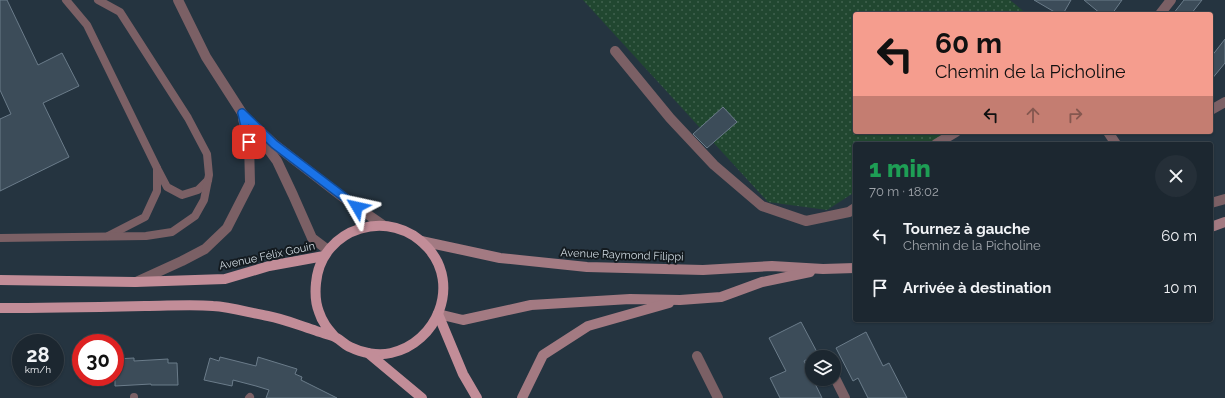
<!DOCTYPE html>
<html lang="fr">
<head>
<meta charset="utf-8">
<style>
  body { margin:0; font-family:Raleway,sans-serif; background:#252f38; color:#f1f3f6; height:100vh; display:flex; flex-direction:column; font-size:15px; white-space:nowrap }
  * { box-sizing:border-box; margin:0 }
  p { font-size:13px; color:#a0a5ab }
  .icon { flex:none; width:22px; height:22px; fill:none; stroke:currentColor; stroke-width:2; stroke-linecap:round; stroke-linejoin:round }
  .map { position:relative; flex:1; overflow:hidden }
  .sheet { position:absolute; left:853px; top:142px; width:360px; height:180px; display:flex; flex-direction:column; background:#1c2730; border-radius:4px; box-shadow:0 1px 3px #0004,0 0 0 1px #3a444c }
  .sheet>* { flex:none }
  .hud { position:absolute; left:853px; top:12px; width:360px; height:122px; border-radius:4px; box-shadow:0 1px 3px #0004,0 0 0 1px #3a444c; background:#f59d8e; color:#111; overflow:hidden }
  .fabs { position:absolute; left:805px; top:350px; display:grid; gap:8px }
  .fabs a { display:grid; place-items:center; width:36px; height:36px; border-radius:50%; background:#1c2730; box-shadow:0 1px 3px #0004,0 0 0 1px #3a444c; font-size:20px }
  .speed { position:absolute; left:12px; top:334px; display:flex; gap:8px; font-size:20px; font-weight:700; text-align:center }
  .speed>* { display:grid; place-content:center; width:52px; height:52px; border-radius:50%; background:#1c2730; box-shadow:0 1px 3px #0004,0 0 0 1px #3a444c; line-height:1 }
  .speed small { font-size:10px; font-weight:400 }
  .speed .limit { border:6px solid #d22; background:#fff; color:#111 }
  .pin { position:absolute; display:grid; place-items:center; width:34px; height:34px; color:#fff; margin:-17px; border-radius:8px; box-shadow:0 2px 6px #0006 }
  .me { position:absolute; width:44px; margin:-22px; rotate:306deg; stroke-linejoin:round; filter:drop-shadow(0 0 3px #0008) }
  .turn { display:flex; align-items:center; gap:14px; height:84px; padding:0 16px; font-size:18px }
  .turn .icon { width:52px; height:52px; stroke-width:2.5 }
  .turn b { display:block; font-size:28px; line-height:34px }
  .lanes { display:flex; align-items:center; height:38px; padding:0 16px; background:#0003; justify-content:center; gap:20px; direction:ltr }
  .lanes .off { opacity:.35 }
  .round { display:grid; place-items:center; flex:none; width:42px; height:42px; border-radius:21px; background:#252f38 }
  .summary { display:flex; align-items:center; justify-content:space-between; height:68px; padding:0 16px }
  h1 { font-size:24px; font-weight:800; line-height:30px; color:#1e9e55 }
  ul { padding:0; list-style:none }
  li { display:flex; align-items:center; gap:12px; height:52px; padding:0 16px }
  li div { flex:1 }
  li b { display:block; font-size:15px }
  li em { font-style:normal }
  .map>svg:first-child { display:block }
  .garden { fill:url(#garden-dots) }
  .building { fill:#3c4c59; stroke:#6b7c8a }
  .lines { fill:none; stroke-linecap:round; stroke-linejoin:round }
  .lane { stroke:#7b6065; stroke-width:8 }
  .street { stroke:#7b6065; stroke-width:10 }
  .secondary { stroke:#a37a82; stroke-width:10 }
  .primary { stroke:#c28d98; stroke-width:10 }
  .route-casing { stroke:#114b97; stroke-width:10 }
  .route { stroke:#1a73e8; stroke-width:7 }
  .labels { text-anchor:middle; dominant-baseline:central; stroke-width:4; stroke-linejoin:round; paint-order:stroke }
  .street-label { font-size:11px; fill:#ced8df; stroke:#141b20 }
</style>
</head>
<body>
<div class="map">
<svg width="1225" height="398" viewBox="0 0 1225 398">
  <defs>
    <pattern id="garden-dots" width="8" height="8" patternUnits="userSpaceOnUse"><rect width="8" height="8" fill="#214730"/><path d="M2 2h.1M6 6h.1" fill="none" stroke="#40614e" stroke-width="1.8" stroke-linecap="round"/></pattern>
  </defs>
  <rect width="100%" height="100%" fill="#253440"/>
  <path class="garden" d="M583 0H1010L1027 14H855V132H951L931 144H855V192L827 210 768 202Z"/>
  <g class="building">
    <path d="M0 0H7L38 65 62 53 79 86 43 103 69 157 0 191V119L11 114 0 90Z"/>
    <path d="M1034 0H1071L1063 14H1058Z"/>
    <path d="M1084 0H1122L1112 14H1101Z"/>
    <path d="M1184 0H1202L1191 14H1173Z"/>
    <path d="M1225 39V63L1211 80V57Z"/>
    <path d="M723 107 737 122 707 148 693 134Z"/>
    <path d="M801 322 818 354 804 361 822 398H780L770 378 786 371 769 338Z"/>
    <path d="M866 332 883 366 889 363 907 398H868L858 378 853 381 836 348Z"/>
    <path d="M220 357 256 366 258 357 297 369 295 374 302 377 301 380 337 398H266L269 390 256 386 233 380 232 386 204 380 210 358 219 361Z"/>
    <path d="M134 358V361L168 359V363H177L178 385H151V384L115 386V359Z"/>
  </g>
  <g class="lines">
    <g class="lane">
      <path d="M66 0 87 25 157 168V191L145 217 108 236"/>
      <path d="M157 168 167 187 182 195 198 190 208 180"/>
      <path d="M0 238 146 236 172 232 195 216 204 200 209 175 207 154 188 118 120 12 98 0"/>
      <path d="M134 397V398"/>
      <path d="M249 398 250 397"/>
    </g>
    <g class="street">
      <path d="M178 0 206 57 242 113 277 161 293 195 312 238 328 250"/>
      <path d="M1160 14 1171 0"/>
      <path d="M615 51 670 118 714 165 762 206 806 221 849 212 855 208"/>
      <path d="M1211 110 1225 102"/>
      <path d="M260 131 274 144 344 198 383 225"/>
      <path d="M1108 132 1116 144"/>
      <path d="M936 144 956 132"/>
      <path d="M1211 203 1225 199"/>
      <path d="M136 282 182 261 205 249 227 228 250 183 249 142 243 119"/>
      <path d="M697 356 718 398"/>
      <path d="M834 376 845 398"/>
    </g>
    <g class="secondary">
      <path d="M1211 227 1225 222"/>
      <path d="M421 241 500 258 587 267 703 270 772 266 823 269 855 268"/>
      <path d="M438 314 463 320 531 305 630 299 680 300 721 297 762 282 810 272"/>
      <path d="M522 398 543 355 588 326 669 303"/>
    </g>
    <g class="primary">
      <path d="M0 280 135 282 225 279 269 266 324 256"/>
      <path d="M0 308C48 308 97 307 145 306 167 306 191 304 213 306 231 307 250 313 268 316 284 319 298 325 314 330 321 333 329 334 335 337 341 340 345 345 350 347 362 353 378 356 391 353 437 343 461 285 428 248 391 206 321 227 316 283 315 293 315 302 319 312 322 322 328 329 335 337"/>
      <path d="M438 314 463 374 477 398"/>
      <path d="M368 353 422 398"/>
    </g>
  </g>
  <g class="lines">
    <defs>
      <path id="route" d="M249 142 242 113 274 144 357 207"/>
    </defs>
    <use href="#route" class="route-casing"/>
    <use href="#route" class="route"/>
  </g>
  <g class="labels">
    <g class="street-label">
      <text transform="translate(622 255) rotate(2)">Avenue Raymond Filippi</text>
      <text transform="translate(267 256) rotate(-12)">Avenue Félix Gouin</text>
    </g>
  </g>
</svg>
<div class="fabs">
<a><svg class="icon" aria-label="layers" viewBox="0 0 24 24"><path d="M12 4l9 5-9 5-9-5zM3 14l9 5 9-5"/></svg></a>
</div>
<div class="speed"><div>28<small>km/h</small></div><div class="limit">30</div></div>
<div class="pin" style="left:249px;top:142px;background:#d93025"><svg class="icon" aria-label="arrive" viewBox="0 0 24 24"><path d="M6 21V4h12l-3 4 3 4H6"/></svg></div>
<svg class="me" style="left:357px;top:207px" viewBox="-20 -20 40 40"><path d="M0-17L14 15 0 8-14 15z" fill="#1a73e8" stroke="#fff" stroke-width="4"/></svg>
<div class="hud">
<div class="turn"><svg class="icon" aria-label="left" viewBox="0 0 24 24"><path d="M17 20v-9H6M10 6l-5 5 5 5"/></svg><div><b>60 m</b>Chemin de la Picholine</div></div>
<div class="lanes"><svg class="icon" aria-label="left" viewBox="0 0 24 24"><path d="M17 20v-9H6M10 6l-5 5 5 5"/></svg><svg class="icon off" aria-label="ahead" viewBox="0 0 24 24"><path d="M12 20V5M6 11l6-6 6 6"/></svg><svg class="icon off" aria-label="right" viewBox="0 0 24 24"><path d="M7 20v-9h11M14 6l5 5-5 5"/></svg></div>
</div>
<section class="sheet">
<div class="summary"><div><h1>1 min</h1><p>70 m · 18:02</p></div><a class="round"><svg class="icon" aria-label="close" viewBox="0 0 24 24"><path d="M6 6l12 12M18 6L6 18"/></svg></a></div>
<ul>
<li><svg class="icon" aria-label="left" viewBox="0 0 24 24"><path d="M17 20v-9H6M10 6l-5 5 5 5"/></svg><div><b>Tournez à gauche</b><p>Chemin de la Picholine</p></div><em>60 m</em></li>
<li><svg class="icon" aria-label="arrive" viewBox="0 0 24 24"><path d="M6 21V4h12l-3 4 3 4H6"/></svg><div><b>Arrivée à destination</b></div><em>10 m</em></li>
</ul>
</section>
</div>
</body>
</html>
